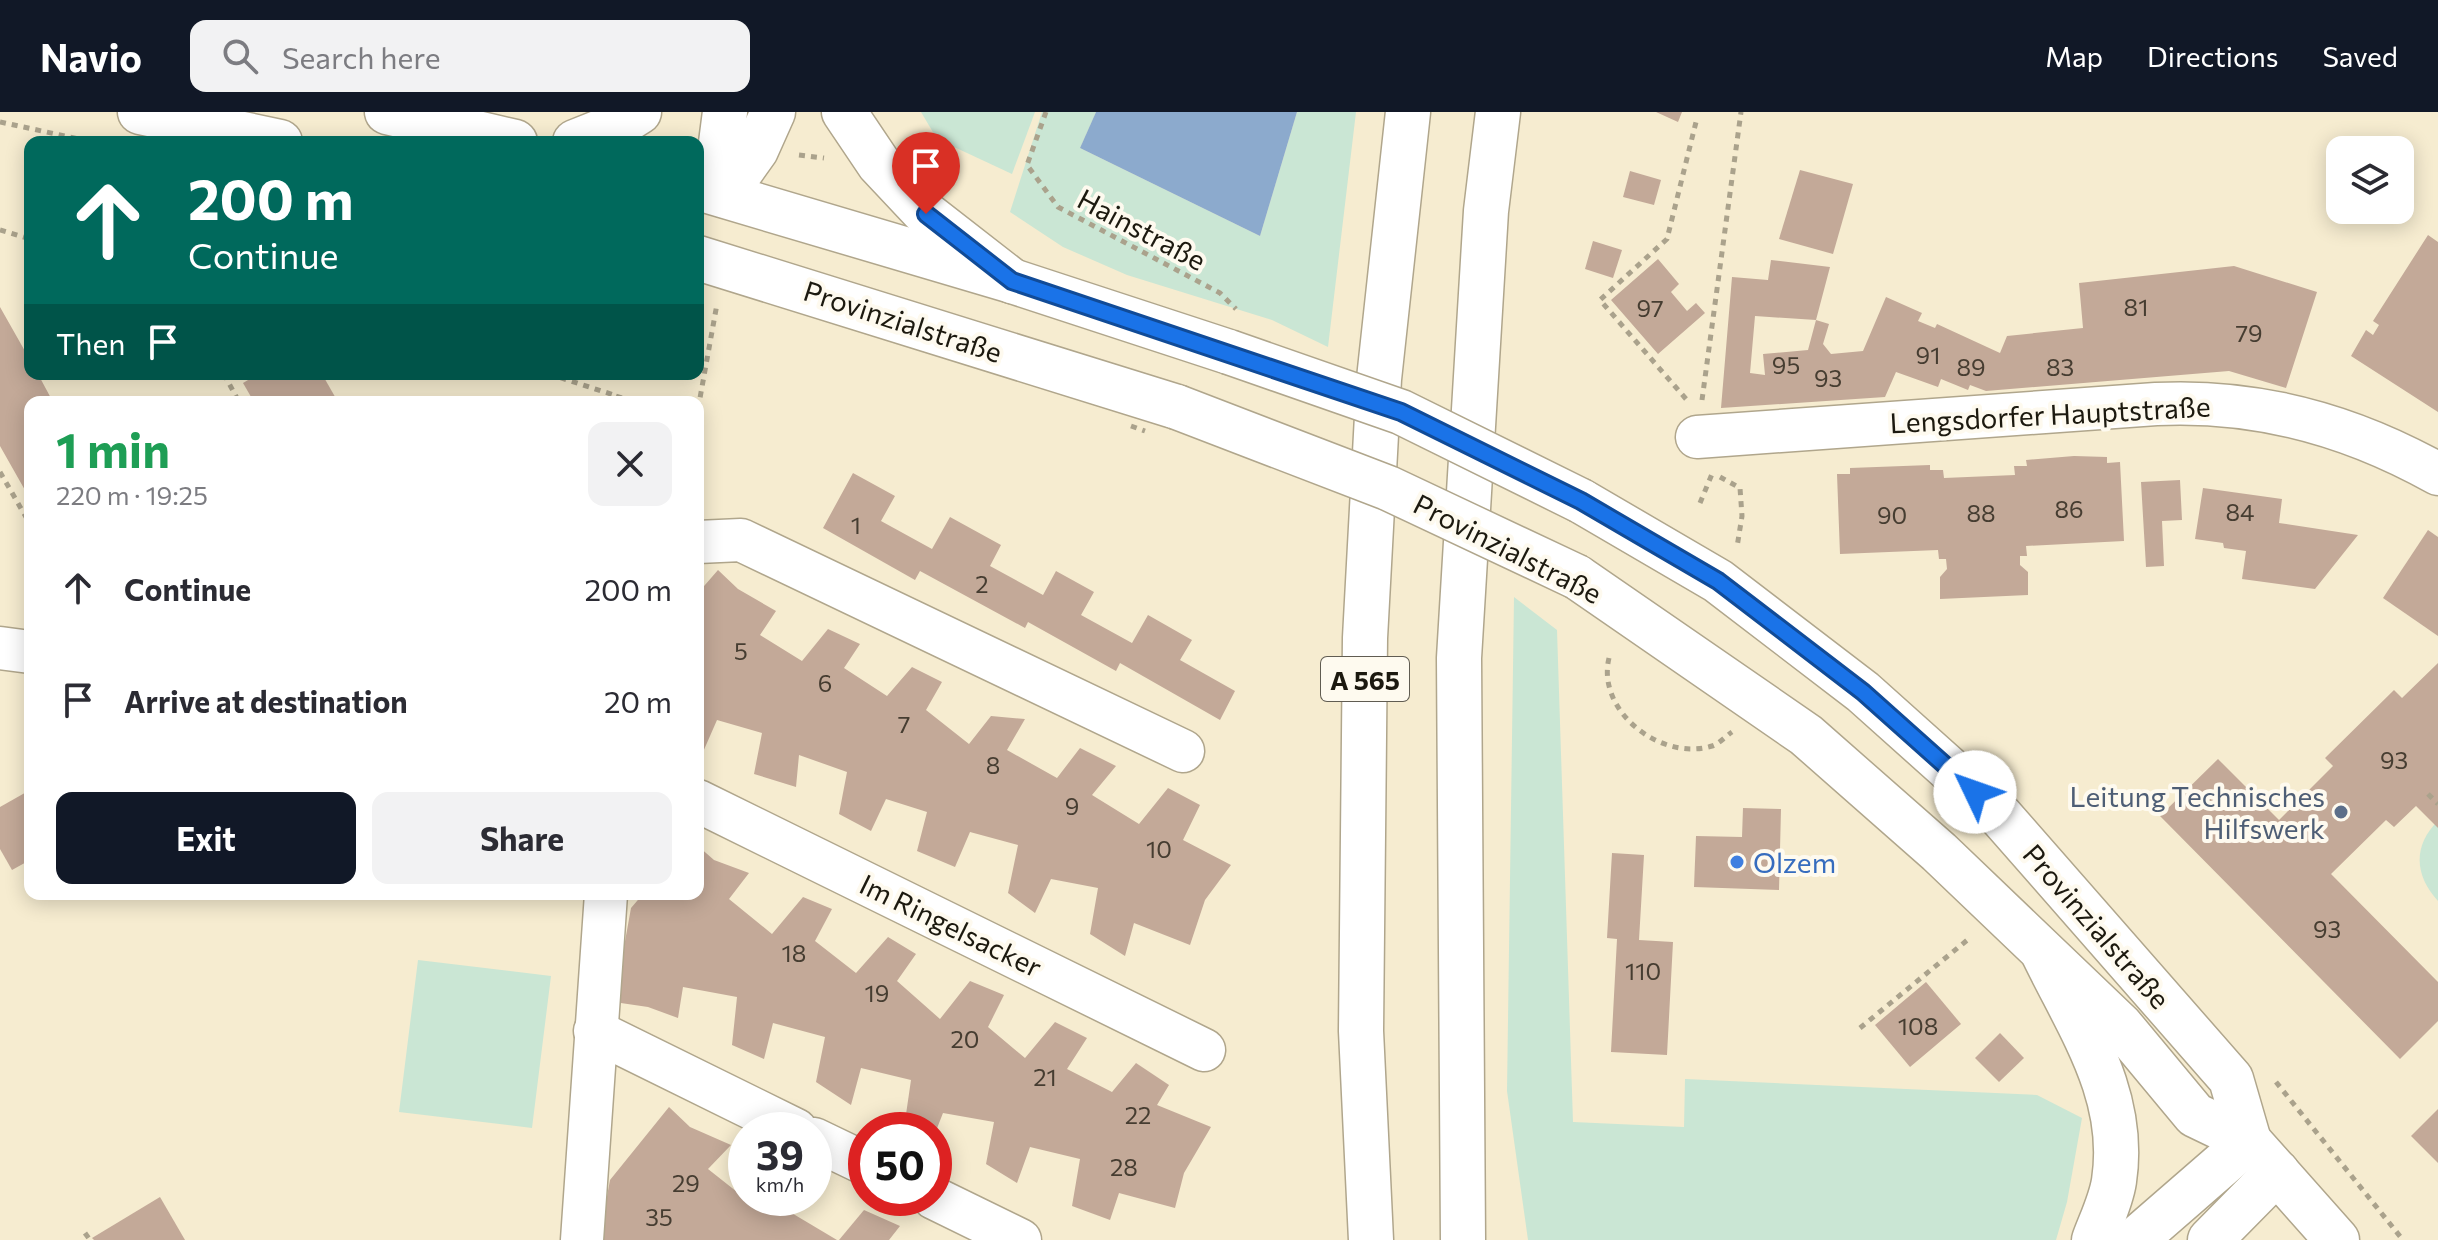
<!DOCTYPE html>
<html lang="en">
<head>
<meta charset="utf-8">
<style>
  body { margin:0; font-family:Commissioner,sans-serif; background:#f2f2f3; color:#2b2b33; height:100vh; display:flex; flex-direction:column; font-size:30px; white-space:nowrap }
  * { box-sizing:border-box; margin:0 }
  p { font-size:26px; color:#7c7c81 }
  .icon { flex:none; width:44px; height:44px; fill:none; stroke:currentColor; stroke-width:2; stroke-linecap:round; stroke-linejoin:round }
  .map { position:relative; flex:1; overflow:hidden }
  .drawer { position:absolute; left:24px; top:284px; width:680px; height:504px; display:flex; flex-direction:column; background:#fff; border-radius:16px; box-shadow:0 4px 20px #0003 }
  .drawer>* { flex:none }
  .hud { position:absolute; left:24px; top:24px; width:680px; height:244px; border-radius:16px; box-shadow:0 4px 20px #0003; background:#00695c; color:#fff; overflow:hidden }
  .buttons { position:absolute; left:2326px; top:24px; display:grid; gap:16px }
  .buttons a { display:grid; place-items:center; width:88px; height:88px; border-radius:16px; background:#fff; box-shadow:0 4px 20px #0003; font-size:40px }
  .speed { position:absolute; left:728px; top:1000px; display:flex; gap:16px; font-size:40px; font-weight:700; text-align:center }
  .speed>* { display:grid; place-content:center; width:104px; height:104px; border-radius:50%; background:#fff; box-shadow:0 4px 20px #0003; line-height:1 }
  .speed small { font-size:20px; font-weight:400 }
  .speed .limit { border:12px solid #d22; background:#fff; color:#111 }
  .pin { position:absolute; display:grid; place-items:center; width:68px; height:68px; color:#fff; margin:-82px -34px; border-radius:50% 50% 50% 0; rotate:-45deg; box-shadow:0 0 8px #0007 }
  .pin .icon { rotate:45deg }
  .me { position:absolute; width:88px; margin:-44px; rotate:312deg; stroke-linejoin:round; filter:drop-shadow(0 0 6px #0008) }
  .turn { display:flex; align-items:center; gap:28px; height:168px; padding:0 32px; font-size:36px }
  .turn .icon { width:104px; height:104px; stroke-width:2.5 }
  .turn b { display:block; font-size:56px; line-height:68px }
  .then { display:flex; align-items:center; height:76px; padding:0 32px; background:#0003; gap:16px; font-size:30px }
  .round { display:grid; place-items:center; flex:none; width:84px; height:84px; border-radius:16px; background:#f2f2f3 }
  .head { display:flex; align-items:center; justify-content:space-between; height:136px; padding:0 32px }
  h1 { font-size:48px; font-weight:700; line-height:60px; color:#1e9e55 }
  .action { display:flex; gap:16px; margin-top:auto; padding:16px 32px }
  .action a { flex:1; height:92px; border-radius:16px; background:#111827; color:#fff; font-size:32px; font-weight:700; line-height:92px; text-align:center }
  .action a+a { background:#f2f2f3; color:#2b2b33 }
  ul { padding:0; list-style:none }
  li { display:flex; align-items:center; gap:24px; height:112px; padding:0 32px }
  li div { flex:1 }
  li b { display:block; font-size:30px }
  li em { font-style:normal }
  header { display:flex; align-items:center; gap:48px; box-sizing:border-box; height:112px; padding:0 40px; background:#111827; color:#fff }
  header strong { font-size:38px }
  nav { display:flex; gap:44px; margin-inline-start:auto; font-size:28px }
  .search { width:560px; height:72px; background:#f2f2f3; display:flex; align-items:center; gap:20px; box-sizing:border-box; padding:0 28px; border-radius:16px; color:#7c7c81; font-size:30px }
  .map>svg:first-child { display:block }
  .green { fill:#cae6d4 }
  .water { fill:#8caacd }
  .building { fill:#c3a998; fill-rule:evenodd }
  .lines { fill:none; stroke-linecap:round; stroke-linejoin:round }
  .minor-casing { stroke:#b0a68c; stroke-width:45 }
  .major-casing { stroke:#b0a68c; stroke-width:47 }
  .highway-casing { stroke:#b0a68c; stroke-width:47 }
  .path { stroke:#aaa28c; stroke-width:5; stroke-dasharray:6 6; stroke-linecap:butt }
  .minor { stroke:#fff; stroke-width:42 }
  .major { stroke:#fff; stroke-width:44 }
  .highway { stroke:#fff; stroke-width:44 }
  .major-bridge-casing { stroke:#b0a68c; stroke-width:47; stroke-linecap:butt }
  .path-bridge { stroke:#aaa28c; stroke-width:5; stroke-dasharray:6 6; stroke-linecap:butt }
  .major-bridge { stroke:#fff; stroke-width:44 }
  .route-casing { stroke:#114b97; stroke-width:20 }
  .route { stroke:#1a73e8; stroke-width:14 }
  .service-dot { fill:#5c6f8a; stroke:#fefaef; stroke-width:3 }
  .shop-dot { fill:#3f7fe0; stroke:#fefaef; stroke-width:3 }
  .labels { text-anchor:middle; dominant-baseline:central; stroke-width:8; stroke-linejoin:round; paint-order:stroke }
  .number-label { font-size:24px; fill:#463d31 }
  .shield { fill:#fefaef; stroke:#605c52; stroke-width:2 }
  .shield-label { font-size:26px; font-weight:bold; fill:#1c190f }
  .street-label { font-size:28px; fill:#1c190f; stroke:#fefaef }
  .service-label { font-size:28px; fill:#4e5e75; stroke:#fefaef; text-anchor:end }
  .shop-label { font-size:28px; fill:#366cbe; stroke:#fefaef; text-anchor:start }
</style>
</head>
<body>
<header>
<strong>Navio</strong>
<div class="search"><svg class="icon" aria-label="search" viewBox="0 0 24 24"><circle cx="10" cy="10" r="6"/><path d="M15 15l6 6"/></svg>Search here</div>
<nav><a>Map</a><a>Directions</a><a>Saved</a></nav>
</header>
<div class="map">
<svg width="2438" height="1128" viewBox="0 0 2438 1128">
  <rect width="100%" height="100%" fill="#f6ecd0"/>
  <g class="green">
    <path d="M921 0H1035L1012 62 937 27Z"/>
    <path d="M1042 0H1096L1080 36 1260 124 1297 0H1356L1328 235 1272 208 1127 163 1063 135 1010 100Z"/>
    <path d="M1514 485 1557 518 1573 1010 1684 1015 1685 967 2037 983 2082 1006 2067 1090 2056 1128H1528L1507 979Z"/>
    <path d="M2438 709V789C2414 763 2413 733 2438 709Z"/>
    <path d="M418 848 551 864 532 1016 399 1000Z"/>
  </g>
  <path class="water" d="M1096 0H1297L1260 124 1080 36Z"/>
  <g class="building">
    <path d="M1656 0H1682L1678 10Z"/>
    <path d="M1800 58 1853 72 1833 142 1779 127Z"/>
    <path d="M1630 59 1661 68 1654 93 1623 85Z"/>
    <path d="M2428 123 2438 130V300L2351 244 2366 218 2373 223 2379 213 2373 209Z"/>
    <path d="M1593 129 1622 138 1613 166 1585 157Z"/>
    <path d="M1658 147 1679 172 1671 180 1687 199 1696 191 1705 201 1658 242 1611 188Z"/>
    <path d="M1771 148 1830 155 1816 208 1829 212 1823 232 1831 242 1863 239 1886 185 1922 201 1918 209 1935 216 1937 212 2000 241 2007 224 2083 216 2079 171 2234 154 2317 180 2286 276 2229 259 1986 279 1970 273 1968 278 1941 267 1938 275 1896 260 1885 285 1721 296 1732 165 1768 168ZM1755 204 1816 208 1808 238 1763 242 1765 263 1750 261Z"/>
    <path d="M0 195 30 248V262H38L53 290H30V387L0 334Z"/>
    <path d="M258 262H322L338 290H254L243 271Z"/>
    <path d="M2074 344 2107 345V351L2120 350 2124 429 2026 434 2027 444H2020V453L2028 460V483L1940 487V465L1947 457 1946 447H1939L1938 438 1840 442 1837 362H1850V356L1930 353V358H1943L1944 366 2015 363 2014 354H2027L2026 348Z"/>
    <path d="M853 361 895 384 881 409 932 437 950 405 1001 433 990 454 1043 483 1056 459 1094 480 1081 503 1132 531 1148 503 1192 528 1180 548 1235 579 1220 608 1120 551 1116 559 1028 510 1025 516 920 459 915 468 823 416Z"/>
    <path d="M2180 368 2182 408 2162 409 2164 454 2146 455 2141 370Z"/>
    <path d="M2203 376 2282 387 2279 411 2358 423 2315 477 2242 467 2246 439 2224 436 2223 431 2195 427Z"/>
    <path d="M2428 418 2438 425V524L2383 486Z"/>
    <path d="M718 458 738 477 776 499 760 523 802 549 828 517 860 532 844 556 887 584 912 555 942 570 926 598 969 632 991 604 1025 607 1007 638 1057 666 1080 636 1116 654 1092 683 1139 712 1168 676 1200 693 1183 728 1231 753 1205 788 1190 833 1134 811 1125 844 1090 822 1098 776 1051 767 1035 801 1008 781 1018 733 970 720 955 755 917 739 927 700 886 687 871 719 839 702 847 660 799 643 796 675 754 662 762 621 717 608 703 640 698 638V481Z"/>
    <path d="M2438 551V716L2416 694 2394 715 2386 708 2331 762 2438 870V909L2400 947 2160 704 2218 647 2279 708 2333 654 2325 646 2394 578 2402 586Z"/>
    <path d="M30 678V748L12 758 0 737V695Z"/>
    <path d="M1743 696 1781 697 1779 778 1694 775 1696 724 1742 725Z"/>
    <path d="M698 734 714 748 749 761 729 787 772 822 803 785 832 797 815 829 856 861 888 825 916 842 897 869 940 907 970 869 1004 883 988 915 1025 946 1055 910 1087 926 1067 957 1112 980 1136 951 1169 973 1157 993 1211 1015 1184 1061 1175 1096 1119 1081 1110 1108 1072 1094 1080 1047 1030 1035 1017 1071 986 1052 994 1010 943 1001 934 1024V1018H907L904 1016 911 968 861 956 851 993 816 970 825 925 773 911 764 947 732 933 737 885 683 875 678 906 648 895 614 890 631 796 643 782H698Z"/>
    <path d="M1612 741 1644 743 1639 828 1673 830 1667 943 1611 940 1617 827 1607 826Z"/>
    <path d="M1926 870 1961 912 1910 955 1875 913Z"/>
    <path d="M2000 921 2024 946 1999 970 1975 946Z"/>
    <path d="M669 995 690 1015 731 1033 708 1057 751 1091 754 1086H804L790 1100 837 1128H599L610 1068Z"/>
    <path d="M2438 997V1051L2411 1024Z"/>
    <path d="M160 1085 185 1128H94L92 1126Z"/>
    <path d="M864 1098 900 1114 889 1128H839Z"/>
  </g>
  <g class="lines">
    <defs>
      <g id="minor">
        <path d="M1697 325 2156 292C2257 287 2349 312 2438 362"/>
        <path d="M698 430 741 428 1183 639"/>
        <path d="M0 536 30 540"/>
        <path d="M698 689 1204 938"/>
        <path d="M595 919 796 1018"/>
        <path d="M814 1027 866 1052"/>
        <path d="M934 1086 1020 1128"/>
        <path d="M582 1128 606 782"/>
      </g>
      <g id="major">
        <path d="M140 0 280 30"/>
        <path d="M387 0 515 30"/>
        <path d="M698 76 1012 169 1229 240"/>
        <path d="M698 146 1177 295"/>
        <path d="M1581 389 1718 469 1863 580 1997 700 2231 967 2249 1029"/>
        <path d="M1577 465 1806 623 1939 740 2121 914 2195 1003 2249 1029 2337 1128"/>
      </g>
      <g id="highway">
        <path d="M844 0 879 52 926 102 1012 169"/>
        <path d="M575 30 620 12 639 0"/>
        <path d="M724 83 756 38 773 0"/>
        <path d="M724 83 721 31 725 0"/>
        <path d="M2044 843C2080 917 2127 984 2114 1069 2111 1089 2101 1109 2094 1128"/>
        <path d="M1371 1128 1361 919 1365 526 1379 267 1408 0"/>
        <path d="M1463 1128 1459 546 1486 99 1498 0"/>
        <path d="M2135 1128 2249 1029"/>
        <path d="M2210 1128 2277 1060"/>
      </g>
    </defs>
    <use href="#minor" class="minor-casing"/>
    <use href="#major" class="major-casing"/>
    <use href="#highway" class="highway-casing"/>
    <g class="path">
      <path d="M1046 0 1027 53 1058 95 1220 181 1236 197"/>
      <path d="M0 10 93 30"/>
      <path d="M799 43 824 46"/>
      <path d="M0 118 30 127"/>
      <path d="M224 262 239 290"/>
      <path d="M549 262 614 283"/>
      <path d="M616 284 634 290"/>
      <path d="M1686 287 1600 188 1667 127 1697 6"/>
      <path d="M1702 288 1741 0"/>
      <path d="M698 297 717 192"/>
      <path d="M0 360 30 412"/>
      <path d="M1720 365 1740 376 1742 404 1737 435"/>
      <path d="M1700 391 1712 362"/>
      <path d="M1609 546C1596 599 1661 650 1712 634 1719 632 1726 624 1732 620"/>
      <path d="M2428 682 2438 692"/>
      <path d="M1860 916 1971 825"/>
      <path d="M2276 970 2403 1128"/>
      <path d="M85 1121 90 1128"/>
    </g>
    <use href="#minor" class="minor"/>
    <use href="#major" class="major"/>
    <use href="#highway" class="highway"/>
    <defs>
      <g id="major-bridge">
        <path d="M1229 240 1401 300 1581 389"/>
        <path d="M1177 295 1388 376 1577 465"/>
      </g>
    </defs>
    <use href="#major-bridge" class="major-bridge-casing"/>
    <path class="path-bridge" d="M1131 314 1145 319"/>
    <use href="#major-bridge" class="major-bridge"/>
  </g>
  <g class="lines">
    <defs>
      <path id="route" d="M926 102 1012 169 1401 300 1581 389 1718 469 1863 580 1975 680"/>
    </defs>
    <use href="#route" class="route-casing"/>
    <use href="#route" class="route"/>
  </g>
  <circle class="service-dot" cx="2341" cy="700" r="8"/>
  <circle class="shop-dot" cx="1737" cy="750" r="8"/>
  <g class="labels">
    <g class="number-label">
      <text x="2136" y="194">81</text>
      <text x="1650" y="195">97</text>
      <text x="2249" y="220">79</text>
      <text x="1928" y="242">91</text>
      <text x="1786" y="252">95</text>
      <text x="1971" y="254">89</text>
      <text x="2060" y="254">83</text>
      <text x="1828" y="265">93</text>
      <text x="2069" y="396">86</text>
      <text x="2240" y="399">84</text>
      <text x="1981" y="400">88</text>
      <text x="1892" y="402">90</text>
      <text x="856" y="412">1</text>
      <text x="982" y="471">2</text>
      <text x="741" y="538">5</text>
      <text x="825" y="570">6</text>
      <text x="904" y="611">7</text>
      <text x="2394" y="647">93</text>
      <text x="993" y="652">8</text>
      <text x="1072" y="693">9</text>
      <text x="1159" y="736">10</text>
      <text x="2327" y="816">93</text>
      <text x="794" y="840">18</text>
      <text x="1643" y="858">110</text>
      <text x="877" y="880">19</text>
      <text x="1918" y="913">108</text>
      <text x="965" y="926">20</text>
      <text x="1045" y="964">21</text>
      <text x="1138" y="1002">22</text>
      <text x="1124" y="1054">28</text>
      <text x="686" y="1070">29</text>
      <text x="659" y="1104">35</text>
    </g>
    <rect class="shield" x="1321" y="545" width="88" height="44" rx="6"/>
    <g class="shield-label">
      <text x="1365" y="567">A 565</text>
    </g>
    <g class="street-label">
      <text transform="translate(1142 117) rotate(28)">Hainstraße</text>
      <text transform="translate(903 209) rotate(18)">Provinzialstraße</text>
      <text transform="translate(2050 302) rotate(-3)">Lengsdorfer Hauptstraße</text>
      <text transform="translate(1508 436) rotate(27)">Provinzialstraße</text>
      <text transform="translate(951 813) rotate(26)">Im Ringelsacker</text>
      <text transform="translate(2097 814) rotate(49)">Provinzialstraße</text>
    </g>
    <g class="service-label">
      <text x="2325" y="684">Leitung Technisches<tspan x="2325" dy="32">Hilfswerk</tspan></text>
    </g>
    <g class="shop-label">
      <text x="1753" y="750">Olzem</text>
    </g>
  </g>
</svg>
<div class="buttons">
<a><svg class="icon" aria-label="layers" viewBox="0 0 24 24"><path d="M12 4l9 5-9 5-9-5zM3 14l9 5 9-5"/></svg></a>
</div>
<div class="speed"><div>39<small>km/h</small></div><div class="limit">50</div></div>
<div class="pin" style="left:926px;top:102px;background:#d93025"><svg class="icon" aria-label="arrive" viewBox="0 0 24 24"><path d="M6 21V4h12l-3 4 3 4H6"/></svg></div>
<svg class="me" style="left:1975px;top:680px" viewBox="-20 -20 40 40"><circle r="19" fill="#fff"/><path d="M0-13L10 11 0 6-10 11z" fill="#1a73e8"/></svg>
<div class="hud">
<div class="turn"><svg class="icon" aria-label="ahead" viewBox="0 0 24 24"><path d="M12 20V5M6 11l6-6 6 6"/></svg><div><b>200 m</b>Continue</div></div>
<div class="then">Then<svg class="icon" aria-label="arrive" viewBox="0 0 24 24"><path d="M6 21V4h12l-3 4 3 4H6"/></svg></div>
</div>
<section class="drawer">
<div class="head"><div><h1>1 min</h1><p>220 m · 19:25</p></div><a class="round"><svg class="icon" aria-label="close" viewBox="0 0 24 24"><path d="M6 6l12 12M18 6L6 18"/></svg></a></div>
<ul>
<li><svg class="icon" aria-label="ahead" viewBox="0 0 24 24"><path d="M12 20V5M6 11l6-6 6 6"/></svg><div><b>Continue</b></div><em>200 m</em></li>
<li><svg class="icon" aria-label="arrive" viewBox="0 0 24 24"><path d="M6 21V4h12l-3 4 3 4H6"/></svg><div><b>Arrive at destination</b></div><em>20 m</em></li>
</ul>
<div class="action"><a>Exit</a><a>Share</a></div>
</section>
</div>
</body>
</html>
